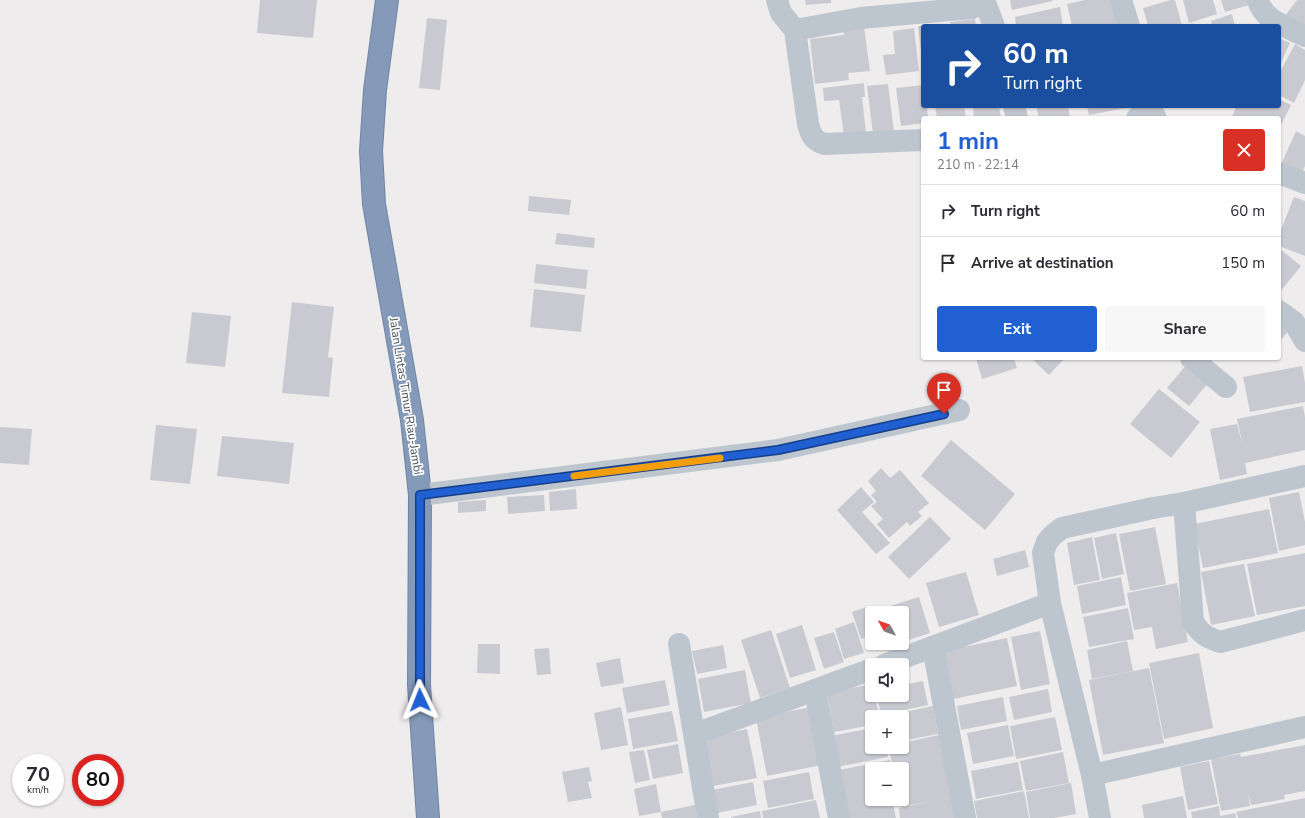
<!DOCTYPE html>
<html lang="en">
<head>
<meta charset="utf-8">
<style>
  body { margin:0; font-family:"Nunito Sans",sans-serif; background:#f7f7f7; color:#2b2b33; height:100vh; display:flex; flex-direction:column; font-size:15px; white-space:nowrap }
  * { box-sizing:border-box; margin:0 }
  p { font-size:13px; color:#7c7c81 }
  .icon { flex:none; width:22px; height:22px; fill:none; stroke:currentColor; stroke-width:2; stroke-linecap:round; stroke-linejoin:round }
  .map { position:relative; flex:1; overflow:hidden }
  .details { position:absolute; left:921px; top:116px; width:360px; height:244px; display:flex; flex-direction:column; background:#fff; border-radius:4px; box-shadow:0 1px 3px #0004 }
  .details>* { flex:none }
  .guide { position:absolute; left:921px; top:24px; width:360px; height:84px; border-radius:4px; box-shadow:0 1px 3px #0004; background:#1a4fa0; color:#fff; overflow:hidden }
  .needle { width:26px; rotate:310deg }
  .controls { position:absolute; left:865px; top:606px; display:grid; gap:8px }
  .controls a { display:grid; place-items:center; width:44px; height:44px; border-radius:4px; background:#fff; box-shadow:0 1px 3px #0004; font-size:20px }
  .speed { position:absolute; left:12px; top:754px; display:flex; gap:8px; font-size:20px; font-weight:700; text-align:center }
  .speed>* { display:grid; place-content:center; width:52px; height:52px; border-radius:50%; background:#fff; box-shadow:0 1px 3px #0004; line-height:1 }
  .speed small { font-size:10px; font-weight:400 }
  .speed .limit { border:6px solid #d22; background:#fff; color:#111 }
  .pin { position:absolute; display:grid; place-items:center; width:34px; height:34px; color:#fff; margin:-41px -17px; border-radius:50% 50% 50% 0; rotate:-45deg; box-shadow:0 0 4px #0007 }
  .pin .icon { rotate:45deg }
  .me { position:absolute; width:44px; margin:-22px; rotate:358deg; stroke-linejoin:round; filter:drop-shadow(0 0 3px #0008) }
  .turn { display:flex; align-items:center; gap:14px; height:84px; padding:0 16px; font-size:18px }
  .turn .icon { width:52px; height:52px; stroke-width:2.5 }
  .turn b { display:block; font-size:28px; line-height:34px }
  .round { display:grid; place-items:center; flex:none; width:42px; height:42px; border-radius:4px; background:#f7f7f7 }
  .overview { display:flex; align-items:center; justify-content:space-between; height:68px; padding:0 16px }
  h1 { font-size:24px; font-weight:700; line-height:30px; color:#2160d3 }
  .action { display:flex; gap:8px; margin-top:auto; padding:8px 16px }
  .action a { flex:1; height:46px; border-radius:4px; background:#2160d3; color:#fff; font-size:16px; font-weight:700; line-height:46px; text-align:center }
  .action a+a { background:#f7f7f7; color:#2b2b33 }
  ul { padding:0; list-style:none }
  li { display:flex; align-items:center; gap:12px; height:52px; padding:0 16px; border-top:1px solid #e1e1e2 }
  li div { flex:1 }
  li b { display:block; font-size:15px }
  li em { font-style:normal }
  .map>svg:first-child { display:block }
  .building { fill:#c9cad1 }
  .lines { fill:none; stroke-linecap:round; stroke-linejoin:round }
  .highway-casing { stroke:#7085a5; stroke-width:24 }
  .minor { stroke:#bdc5ce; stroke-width:22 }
  .highway { stroke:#859ab9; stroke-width:22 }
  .route-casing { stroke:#153e89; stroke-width:10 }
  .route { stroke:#2160d3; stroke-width:7 }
  .slow { stroke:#f59e0b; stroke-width:7 }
  .labels { text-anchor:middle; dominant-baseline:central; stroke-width:3.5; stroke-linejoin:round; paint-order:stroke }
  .street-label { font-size:12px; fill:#454d58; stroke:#fff }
</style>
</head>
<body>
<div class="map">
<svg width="1305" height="818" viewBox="0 0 1305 818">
  <rect width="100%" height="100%" fill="#eeecec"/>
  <g class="building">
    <path d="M260 0H317L313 38 257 33Z"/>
    <path d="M805 0H831V3L806 5Z"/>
    <path d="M1010 0H1052L1053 1 1012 10Z"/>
    <path d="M1085 0H1116L1121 26H1072L1067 4Z"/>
    <path d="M1171 0H1175L1182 26H1148L1143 8Z"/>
    <path d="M1183 0H1213L1217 14 1189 23Z"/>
    <path d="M1221 0H1255L1256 3 1225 12Z"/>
    <path d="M1297 0H1305V24L1284 17Z"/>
    <path d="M1060 7 1063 26H1016L1015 17Z"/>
    <path d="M1232 14 1235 26H1212L1211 21Z"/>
    <path d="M427 18 447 20 440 90 419 88Z"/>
    <path d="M975 19 976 26H951L950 22Z"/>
    <path d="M918 26H923V59H922Z"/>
    <path d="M864 27 870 71 848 73 849 80 815 84 810 39 844 35 843 29Z"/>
    <path d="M914 28 919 71 886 75 883 55 895 54 893 31Z"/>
    <path d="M1279 38 1290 43 1279 67Z"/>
    <path d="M1295 44 1305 50V80L1294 103 1279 95V74Z"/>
    <path d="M864 83 865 97H862L866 133 844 136 839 100 824 101 823 88Z"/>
    <path d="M888 84 894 132 873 134 867 86Z"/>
    <path d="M923 85V106H927L928 118H923V123L901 126 896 88Z"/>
    <path d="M1279 99 1291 105 1279 129V118H1231L1236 108 1232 106H1279Z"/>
    <path d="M935 106H964L966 118H937Z"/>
    <path d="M973 106H999L1001 118H974Z"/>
    <path d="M1036 106H1068L1070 118H1039Z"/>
    <path d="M1087 106H1130L1131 107 1089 115Z"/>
    <path d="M1296 131 1305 136V166L1300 177 1280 167Z"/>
    <path d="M529 196 571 200 569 215 528 211Z"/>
    <path d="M1294 197 1305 201V256L1279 246V235Z"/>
    <path d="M557 233 595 238 594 248 555 244Z"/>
    <path d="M1279 248 1301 266 1279 293Z"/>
    <path d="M536 264 588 270 586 289 534 283Z"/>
    <path d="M534 289 585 295 581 332 530 327Z"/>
    <path d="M292 302 334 307 328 357 333 358 329 397 282 393Z"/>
    <path d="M192 312 231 316 225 367 186 363Z"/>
    <path d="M1279 316 1292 327 1279 342Z"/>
    <path d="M976 358H1014L1017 368 982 379Z"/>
    <path d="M1031 358H1065L1049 375Z"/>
    <path d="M1187 364 1209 382 1189 406 1167 388Z"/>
    <path d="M1302 366 1305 383V402L1250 412 1243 377Z"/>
    <path d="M1159 389 1200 422 1171 458 1130 424Z"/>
    <path d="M1303 406 1305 417V450L1245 463 1247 474 1220 480 1210 429 1237 424 1243 446 1237 419Z"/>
    <path d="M156 425 197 429 190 484 150 480Z"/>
    <path d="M0 427 32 429 29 465 0 463Z"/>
    <path d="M222 436 294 443 289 484 217 476Z"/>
    <path d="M951 440 1015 494 985 530 921 476Z"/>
    <path d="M881 468 890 478 900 470 929 503 918 512 922 516 910 526 907 522 889 538 877 524 883 519 871 506 877 502 871 495 876 491 868 481Z"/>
    <path d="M861 487 874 502 862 512 890 543 876 554 837 510Z"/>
    <path d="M576 489 577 509 550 511 549 492Z"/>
    <path d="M1299 492 1305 522V545L1279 551 1269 498Z"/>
    <path d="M544 495 545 511 508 514 507 497Z"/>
    <path d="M486 500V511L458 513V502Z"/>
    <path d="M1269 509 1278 553 1203 568 1194 524Z"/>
    <path d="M930 517 951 539 909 579 888 557Z"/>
    <path d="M1155 527 1166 584 1130 591 1119 534Z"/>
    <path d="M1116 533 1124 574 1102 579 1094 538Z"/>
    <path d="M1092 537 1100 580 1074 585 1067 543Z"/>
    <path d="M1025 550 1029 567 997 576 993 559Z"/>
    <path d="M1305 553V606L1257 615 1247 564Z"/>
    <path d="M1244 564 1255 616 1211 625 1201 572Z"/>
    <path d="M966 572 979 615 939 627 926 583Z"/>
    <path d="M1121 577 1126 605 1082 614 1077 586Z"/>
    <path d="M1177 583 1188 642 1156 649 1152 627 1134 630 1127 593Z"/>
    <path d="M919 597 930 633 906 641 907 644 887 651 884 643H902V613H875L874 611Z"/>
    <path d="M869 606 872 616V636L861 639 852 612Z"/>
    <path d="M1128 608 1134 639 1089 647 1083 617Z"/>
    <path d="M854 622 864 653 844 659 835 629Z"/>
    <path d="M802 625 816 670 790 678 776 634Z"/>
    <path d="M771 630 790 688 760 698 741 640Z"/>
    <path d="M1040 631 1050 684 1021 690 1011 637Z"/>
    <path d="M834 632 844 662 824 669 814 638Z"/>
    <path d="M1007 638 1017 686 953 699 944 651Z"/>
    <path d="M1127 641 1133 671 1092 679 1087 650Z"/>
    <path d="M478 644H500V674L477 673Z"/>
    <path d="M723 645 727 668 697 674 692 651Z"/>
    <path d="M549 648 551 674 537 675 534 649Z"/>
    <path d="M1199 653 1213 728 1164 739 1149 663Z"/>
    <path d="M620 658 624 683 601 687 596 663Z"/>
    <path d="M1149 668 1164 743 1103 755 1089 680Z"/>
    <path d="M745 670 751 703 704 712 698 679Z"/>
    <path d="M665 680 670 705 627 713 622 688Z"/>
    <path d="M923 681 928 705 881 715 877 695H902V685Z"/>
    <path d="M872 684V695H875L879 717H872V725L834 732 827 693Z"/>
    <path d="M1048 689 1052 712 1014 720 1009 697Z"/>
    <path d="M1003 697 1007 721 961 730 957 706Z"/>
    <path d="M933 706 938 734 902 741V717H881Z"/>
    <path d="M621 707 628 745 601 750 594 713Z"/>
    <path d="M811 707 822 765 767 776 756 718Z"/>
    <path d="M672 711 678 741 633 749 628 719Z"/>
    <path d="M1055 717 1062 750 1016 759 1010 726Z"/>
    <path d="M1008 725 1014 756 973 764 967 733Z"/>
    <path d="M872 728V747H886L888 757 837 767 831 736Z"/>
    <path d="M747 729 757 778 708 787 698 739Z"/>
    <path d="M939 735 954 818H900L899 808 932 801 901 807 899 799H902V769H893L889 747H902V743Z"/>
    <path d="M678 744 683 773 653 779 647 750Z"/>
    <path d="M1305 745V791L1284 795 1285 799 1251 805 1248 792 1250 806 1221 811 1211 759 1240 754 1241 757Z"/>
    <path d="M644 750 650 780 635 783 629 752Z"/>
    <path d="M1063 752 1069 783 1026 791 1020 761Z"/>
    <path d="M890 760 892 769H872V799H892L896 818H848L839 770Z"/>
    <path d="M1209 761 1218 804 1188 810 1180 767Z"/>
    <path d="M1018 762 1023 790 976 799 971 771Z"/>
    <path d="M589 767 592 781 588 782 592 798 568 802 562 772Z"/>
    <path d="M809 772 814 799 768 808 763 781Z"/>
    <path d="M753 782 757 805 717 813 712 790Z"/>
    <path d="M1071 783 1076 814 1054 818H1030L1026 792Z"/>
    <path d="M656 784 661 812 639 816 634 789Z"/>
    <path d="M1024 791 1029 818H977L974 801Z"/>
    <path d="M1183 796 1187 818H1144L1142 805Z"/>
    <path d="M1305 798V818H1238L1236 812Z"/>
    <path d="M816 800 820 818H763L762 811Z"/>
    <path d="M695 805 697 818H662L661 812Z"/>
    <path d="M1219 806 1220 816 1235 813 1236 818H1192L1191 812Z"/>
    <path d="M760 811 761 818H731V817Z"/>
  </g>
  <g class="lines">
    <defs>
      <path id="highway" d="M387 0 375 90 371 151 374 204 412 420 420 495 419 685 428 818"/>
    </defs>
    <use href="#highway" class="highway-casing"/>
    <g class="minor">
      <path d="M777 0 781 13 795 30 808 124C811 135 813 140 824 144L923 140"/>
      <path d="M984 0 994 26"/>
      <path d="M1121 0 1129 26"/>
      <path d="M1258 0C1263 21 1288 27 1305 36"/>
      <path d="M795 30 861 18 972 8 984 0"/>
      <path d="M1014 106 1017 118"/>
      <path d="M1137 118 1155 116"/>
      <path d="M1279 173 1305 183"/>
      <path d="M1279 311 1294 322 1305 341"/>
      <path d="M1191 358 1226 387"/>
      <path d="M420 495 778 450 959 410"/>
      <path d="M1184 503 1193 622C1201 634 1206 637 1220 642L1305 620"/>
      <path d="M679 644 708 818"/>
      <path d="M933 647 965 818"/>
      <path d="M884 665 1050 603"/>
      <path d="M815 690 839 818"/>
      <path d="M695 734 872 669"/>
      <path d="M1092 775 1305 727"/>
      <path d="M1100 818 1092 775 1050 603 1043 553 1047 542 1053 535 1062 528 1153 508 1184 503 1305 476"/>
    </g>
    <use href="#highway" class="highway"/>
  </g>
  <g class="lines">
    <defs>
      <path id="route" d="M420 700V495L778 450 944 414"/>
    </defs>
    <use href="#route" class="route-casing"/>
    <use href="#route" class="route"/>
    <path class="slow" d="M574 476 720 458"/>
  </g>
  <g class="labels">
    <g class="street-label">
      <text transform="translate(406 396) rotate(81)">Jalan Lintas Timur Riau-Jambi</text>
    </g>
  </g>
</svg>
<div class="controls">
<a><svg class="needle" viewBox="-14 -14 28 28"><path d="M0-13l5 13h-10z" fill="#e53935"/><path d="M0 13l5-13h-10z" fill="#7c7c81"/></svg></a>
<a><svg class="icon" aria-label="sound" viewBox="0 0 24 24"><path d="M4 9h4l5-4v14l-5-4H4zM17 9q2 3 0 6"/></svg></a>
<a>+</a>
<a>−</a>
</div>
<div class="speed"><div>70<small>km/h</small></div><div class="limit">80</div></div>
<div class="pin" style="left:944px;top:414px;background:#d93025"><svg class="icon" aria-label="arrive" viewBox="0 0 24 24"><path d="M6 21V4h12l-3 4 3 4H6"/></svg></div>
<svg class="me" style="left:420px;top:700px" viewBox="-20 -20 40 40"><path d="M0-17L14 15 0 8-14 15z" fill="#2160d3" stroke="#fff" stroke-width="4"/></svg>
<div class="guide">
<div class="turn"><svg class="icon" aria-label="right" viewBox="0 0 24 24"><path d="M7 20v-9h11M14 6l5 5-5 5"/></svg><div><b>60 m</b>Turn right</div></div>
</div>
<section class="details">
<div class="overview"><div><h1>1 min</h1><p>210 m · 22:14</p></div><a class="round" style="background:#d93025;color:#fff"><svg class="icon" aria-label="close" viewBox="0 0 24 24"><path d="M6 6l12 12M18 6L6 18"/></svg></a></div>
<ul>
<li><svg class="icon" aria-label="right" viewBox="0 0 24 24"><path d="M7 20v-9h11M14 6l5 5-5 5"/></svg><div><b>Turn right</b></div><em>60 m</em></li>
<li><svg class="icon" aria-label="arrive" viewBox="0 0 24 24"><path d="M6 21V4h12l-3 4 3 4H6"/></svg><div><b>Arrive at destination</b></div><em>150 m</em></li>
</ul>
<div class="action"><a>Exit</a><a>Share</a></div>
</section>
</div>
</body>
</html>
